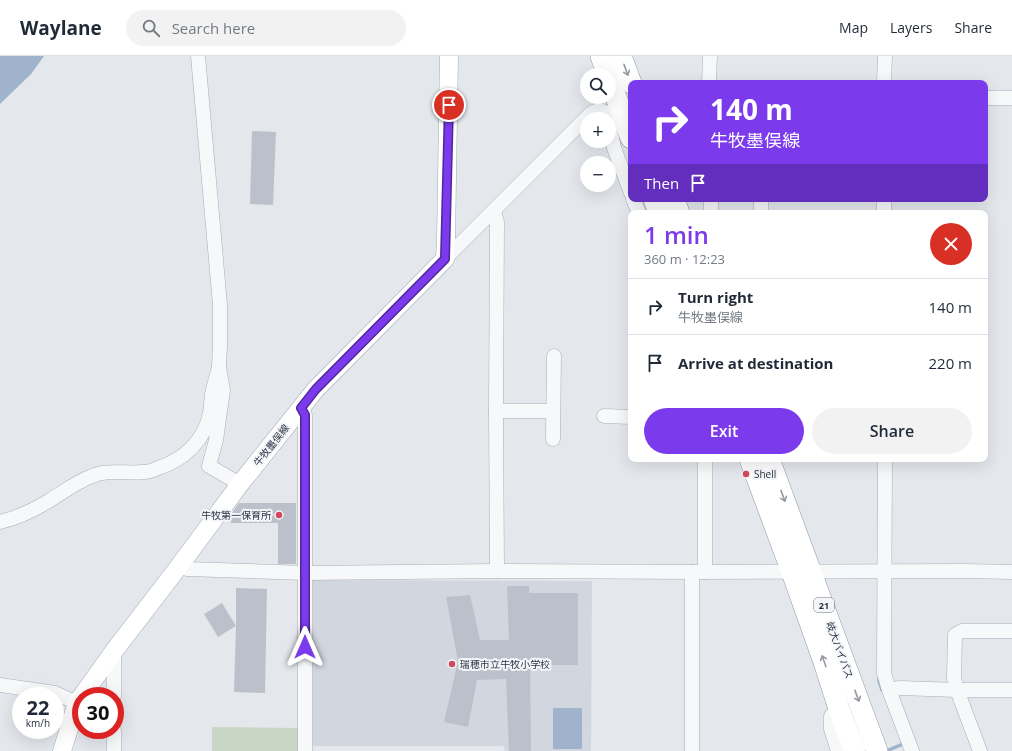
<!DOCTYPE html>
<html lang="en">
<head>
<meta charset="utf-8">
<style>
  body { margin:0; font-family:"Open Sans","Noto Sans JP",sans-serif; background:#f2f2f3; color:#1f2937; height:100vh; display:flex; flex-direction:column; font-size:15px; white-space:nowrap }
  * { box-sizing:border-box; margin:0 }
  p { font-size:13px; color:#747a83 }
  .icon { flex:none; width:22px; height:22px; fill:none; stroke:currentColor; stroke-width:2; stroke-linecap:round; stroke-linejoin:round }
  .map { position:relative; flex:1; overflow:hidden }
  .details { position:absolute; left:628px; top:154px; width:360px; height:252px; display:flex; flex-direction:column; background:#fff; border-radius:8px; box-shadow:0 4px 16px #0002 }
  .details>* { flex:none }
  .hud { position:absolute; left:628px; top:24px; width:360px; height:122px; border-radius:8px; box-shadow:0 4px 16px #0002; background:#7c3aed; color:#fff; overflow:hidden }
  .controls { position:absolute; left:580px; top:12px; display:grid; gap:8px }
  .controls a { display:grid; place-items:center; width:36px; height:36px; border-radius:50%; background:#fff; box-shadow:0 4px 16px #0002; font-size:20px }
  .speed { position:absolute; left:12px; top:631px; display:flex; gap:8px; font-size:20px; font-weight:700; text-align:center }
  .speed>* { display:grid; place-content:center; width:52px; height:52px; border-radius:50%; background:#fff; box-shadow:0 4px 16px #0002; line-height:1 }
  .speed small { font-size:10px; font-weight:400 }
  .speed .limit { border:6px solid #d22; background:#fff; color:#111 }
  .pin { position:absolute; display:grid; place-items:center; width:34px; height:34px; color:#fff; margin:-17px; border:2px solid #fff; border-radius:50%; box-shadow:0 1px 4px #0007 }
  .me { position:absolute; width:44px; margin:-22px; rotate:0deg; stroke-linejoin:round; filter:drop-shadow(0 0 3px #0008) }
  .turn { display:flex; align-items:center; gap:14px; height:84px; padding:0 16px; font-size:18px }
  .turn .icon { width:52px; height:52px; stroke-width:2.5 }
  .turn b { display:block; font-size:28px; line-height:34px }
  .then { display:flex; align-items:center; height:38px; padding:0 16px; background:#0003; gap:8px; font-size:15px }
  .round { display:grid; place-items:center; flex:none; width:42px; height:42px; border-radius:21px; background:#f2f2f3 }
  .headline { display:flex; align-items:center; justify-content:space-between; height:68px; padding:0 16px }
  h1 { font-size:24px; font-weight:600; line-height:30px; color:#7c3aed }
  .primary-button { display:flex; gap:8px; margin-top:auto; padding:8px 16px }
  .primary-button a { flex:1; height:46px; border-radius:24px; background:#7c3aed; color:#fff; font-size:16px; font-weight:600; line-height:46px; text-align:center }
  .primary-button a+a { background:#f2f2f3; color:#1f2937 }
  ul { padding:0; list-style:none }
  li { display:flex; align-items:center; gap:12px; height:56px; padding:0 16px; border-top:1px solid #e0e1e3 }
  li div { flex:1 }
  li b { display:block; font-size:15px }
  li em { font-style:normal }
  header { display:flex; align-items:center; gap:24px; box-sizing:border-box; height:56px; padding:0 20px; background:#fff; border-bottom:1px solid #e0e1e3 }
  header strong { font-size:19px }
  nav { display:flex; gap:22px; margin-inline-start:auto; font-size:14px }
  .search { width:280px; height:36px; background:#f2f2f3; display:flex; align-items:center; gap:10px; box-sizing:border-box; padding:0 14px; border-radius:22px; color:#747a83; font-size:15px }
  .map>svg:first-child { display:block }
  .built { fill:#d2d6de }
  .green { fill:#c9d6c5 }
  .water { fill:#9fb4cc }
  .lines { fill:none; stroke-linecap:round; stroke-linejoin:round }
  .stream { stroke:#9fb4cc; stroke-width:3.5 }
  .building { fill:#bbc0ca }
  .minor-casing { stroke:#a9aeb7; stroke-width:15 }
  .major-casing { stroke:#a3abb8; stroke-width:19 }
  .highway-casing { stroke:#8b94a3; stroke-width:22 }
  .minor { stroke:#f7f8fa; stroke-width:14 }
  .major { stroke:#fff; stroke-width:18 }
  .highway { stroke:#fff; stroke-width:21 }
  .oneway { stroke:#959aa2 }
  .route-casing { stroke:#51269a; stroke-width:10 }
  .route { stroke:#7c3aed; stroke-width:7 }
  .poi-dot { fill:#d1495b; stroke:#f4f6f9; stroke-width:1.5 }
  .labels { text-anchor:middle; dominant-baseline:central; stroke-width:4; stroke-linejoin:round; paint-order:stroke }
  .shield { fill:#f4f6f9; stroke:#676e7b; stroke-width:1 }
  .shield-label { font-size:9px; font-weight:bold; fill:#2b3445 }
  .street-label { font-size:10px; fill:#2b3445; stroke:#f4f6f9 }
  .poi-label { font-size:10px; fill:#2b3445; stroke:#f4f6f9; text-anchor:start }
</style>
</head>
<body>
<header>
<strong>Waylane</strong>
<div class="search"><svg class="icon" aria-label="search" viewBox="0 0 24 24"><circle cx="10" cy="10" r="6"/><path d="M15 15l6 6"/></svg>Search here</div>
<nav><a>Map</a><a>Layers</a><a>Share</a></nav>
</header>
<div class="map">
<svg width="1012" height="695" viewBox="0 0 1012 695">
  <rect width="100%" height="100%" fill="#e4e7ec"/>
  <path class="built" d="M313 524 592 525 591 695H505L503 690H313Z"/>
  <path class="green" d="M212 671 300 672V695H212Z"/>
  <g class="water">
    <path d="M0 0H44L31 18 0 48Z"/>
    <rect x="553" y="652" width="29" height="41"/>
  </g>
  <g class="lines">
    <g class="stream">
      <path d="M879 621V625L882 634"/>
      <path d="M886 695 903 688 902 686"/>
    </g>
  </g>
  <g class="building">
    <path d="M252 75 276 76 273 149 250 148Z"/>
    <path d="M239 447H296V508H278V467H231V458Z"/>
    <path d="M507 530H529V537H578V609H530L531 695H509L506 623 477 624 468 671 444 666 458 605 446 541 470 539 480 584H509Z"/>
    <path d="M236 532 267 533 265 637 234 636 236 570Z"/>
    <path d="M222 547 236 570 218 581 204 558Z"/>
  </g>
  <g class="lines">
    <defs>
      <g id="minor">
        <path d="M198 0 220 249V290L219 311 223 334 216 384 209 410 240 428"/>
        <path d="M709 27 710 0"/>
        <path d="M884 27 885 0"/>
        <path d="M985 42H1012"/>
        <path d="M609 67 614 92 631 137"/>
        <path d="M633 143 639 157"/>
        <path d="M711 143V157"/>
        <path d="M884 143V157"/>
        <path d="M494 155 497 166 496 355 497 515"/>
        <path d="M761 157V143"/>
        <path d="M445 203 591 57C596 55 600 53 605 56L608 63"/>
        <path d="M301 352 305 359V695"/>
        <path d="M496 355H553"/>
        <path d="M604 360 631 361"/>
        <path d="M553 383 554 300"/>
        <path d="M885 403 884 617 889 634 912 695"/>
        <path d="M0 466C17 462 32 455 47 446 62 437 76 426 92 420 108 413 127 418 144 416 149 416 154 414 158 412 184 404 205 384 210 357 211 351 211 345 212 339 213 331 216 323 218 315"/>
        <path d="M180 509 187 513 305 517 497 515 692 516 965 515 1012 516"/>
        <path d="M692 516V695"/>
        <path d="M705 516V403"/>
        <path d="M114 595V640"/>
        <path d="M0 629 55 637 77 647"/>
        <path d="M889 634 900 632 957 634H1012"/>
        <path d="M114 674V695"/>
        <path d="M838 695 831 673V660L839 653"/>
        <path d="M980 695 957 634 954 622 955 579 962 575H1012"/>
      </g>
      <g id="major">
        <path d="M82 640 114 595 180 509 240 428 316 333 445 203 446 184 449 0"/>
        <path d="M62 695 77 647 81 641"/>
      </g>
      <g id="highway">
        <path d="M601 0 608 19"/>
        <path d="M621 0 631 27"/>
        <path d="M609 22 631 82"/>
        <path d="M654 143 659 157"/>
        <path d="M674 143 679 157"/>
        <path d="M750 403 792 516 824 606 839 653 855 695"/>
        <path d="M769 403 877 695"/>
      </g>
    </defs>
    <use href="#minor" class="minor-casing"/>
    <use href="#major" class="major-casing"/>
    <use href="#highway" class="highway-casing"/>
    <use href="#minor" class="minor"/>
    <use href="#major" class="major"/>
    <use href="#highway" class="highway"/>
  </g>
  <defs><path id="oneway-shaft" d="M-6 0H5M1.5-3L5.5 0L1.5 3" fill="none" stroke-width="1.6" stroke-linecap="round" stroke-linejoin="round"/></defs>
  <g class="oneway">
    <use href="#oneway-shaft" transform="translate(626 14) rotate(70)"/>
    <use href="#oneway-shaft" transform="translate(783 440) rotate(70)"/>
    <use href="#oneway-shaft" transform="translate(824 605) rotate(-109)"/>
    <use href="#oneway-shaft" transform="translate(857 640) rotate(70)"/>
  </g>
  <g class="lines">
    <defs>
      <path id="route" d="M305 591V359L301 352 316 333 445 203 449 49"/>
    </defs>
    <use href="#route" class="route-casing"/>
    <use href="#route" class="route"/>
  </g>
  <g class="poi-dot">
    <circle cx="746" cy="418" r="4"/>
    <circle cx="279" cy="459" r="4"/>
    <circle cx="452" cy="608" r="4"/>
  </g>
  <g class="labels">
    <rect class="shield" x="814" y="542" width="20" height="14" rx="3"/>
    <g class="shield-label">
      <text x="824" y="549">21</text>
    </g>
    <g class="street-label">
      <text transform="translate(271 389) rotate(-51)">牛牧墨俣線</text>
      <text transform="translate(840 594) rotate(70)">岐大バイパス</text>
    </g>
    <g class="poi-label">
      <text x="754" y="418">Shell</text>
      <text x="271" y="459" text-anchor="end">牛牧第一保育所</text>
      <text x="460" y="608">瑞穂市立牛牧小学校</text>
    </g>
  </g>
</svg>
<div class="controls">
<a><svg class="icon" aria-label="search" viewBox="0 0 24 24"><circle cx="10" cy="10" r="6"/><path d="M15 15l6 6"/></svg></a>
<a>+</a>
<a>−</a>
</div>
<div class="speed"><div>22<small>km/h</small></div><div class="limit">30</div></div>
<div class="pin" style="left:449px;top:49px;background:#d93025"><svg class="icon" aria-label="arrive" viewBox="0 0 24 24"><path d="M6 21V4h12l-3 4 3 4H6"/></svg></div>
<svg class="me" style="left:305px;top:591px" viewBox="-20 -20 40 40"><path d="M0-17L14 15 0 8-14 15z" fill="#7c3aed" stroke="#fff" stroke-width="4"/></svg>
<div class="hud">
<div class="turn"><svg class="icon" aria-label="right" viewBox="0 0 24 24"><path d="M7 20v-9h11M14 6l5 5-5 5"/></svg><div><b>140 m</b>牛牧墨俣線</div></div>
<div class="then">Then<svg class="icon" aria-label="arrive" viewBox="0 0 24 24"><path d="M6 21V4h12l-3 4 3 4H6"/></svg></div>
</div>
<section class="details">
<div class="headline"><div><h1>1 min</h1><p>360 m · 12:23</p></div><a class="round" style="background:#d93025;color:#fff"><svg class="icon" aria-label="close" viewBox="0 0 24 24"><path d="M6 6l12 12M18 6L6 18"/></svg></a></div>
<ul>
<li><svg class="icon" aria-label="right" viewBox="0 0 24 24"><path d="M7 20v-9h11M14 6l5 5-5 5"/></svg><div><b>Turn right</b><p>牛牧墨俣線</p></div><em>140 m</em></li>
<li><svg class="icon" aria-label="arrive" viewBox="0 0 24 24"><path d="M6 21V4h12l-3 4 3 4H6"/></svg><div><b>Arrive at destination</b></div><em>220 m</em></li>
</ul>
<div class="primary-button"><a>Exit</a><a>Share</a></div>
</section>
</div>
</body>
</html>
